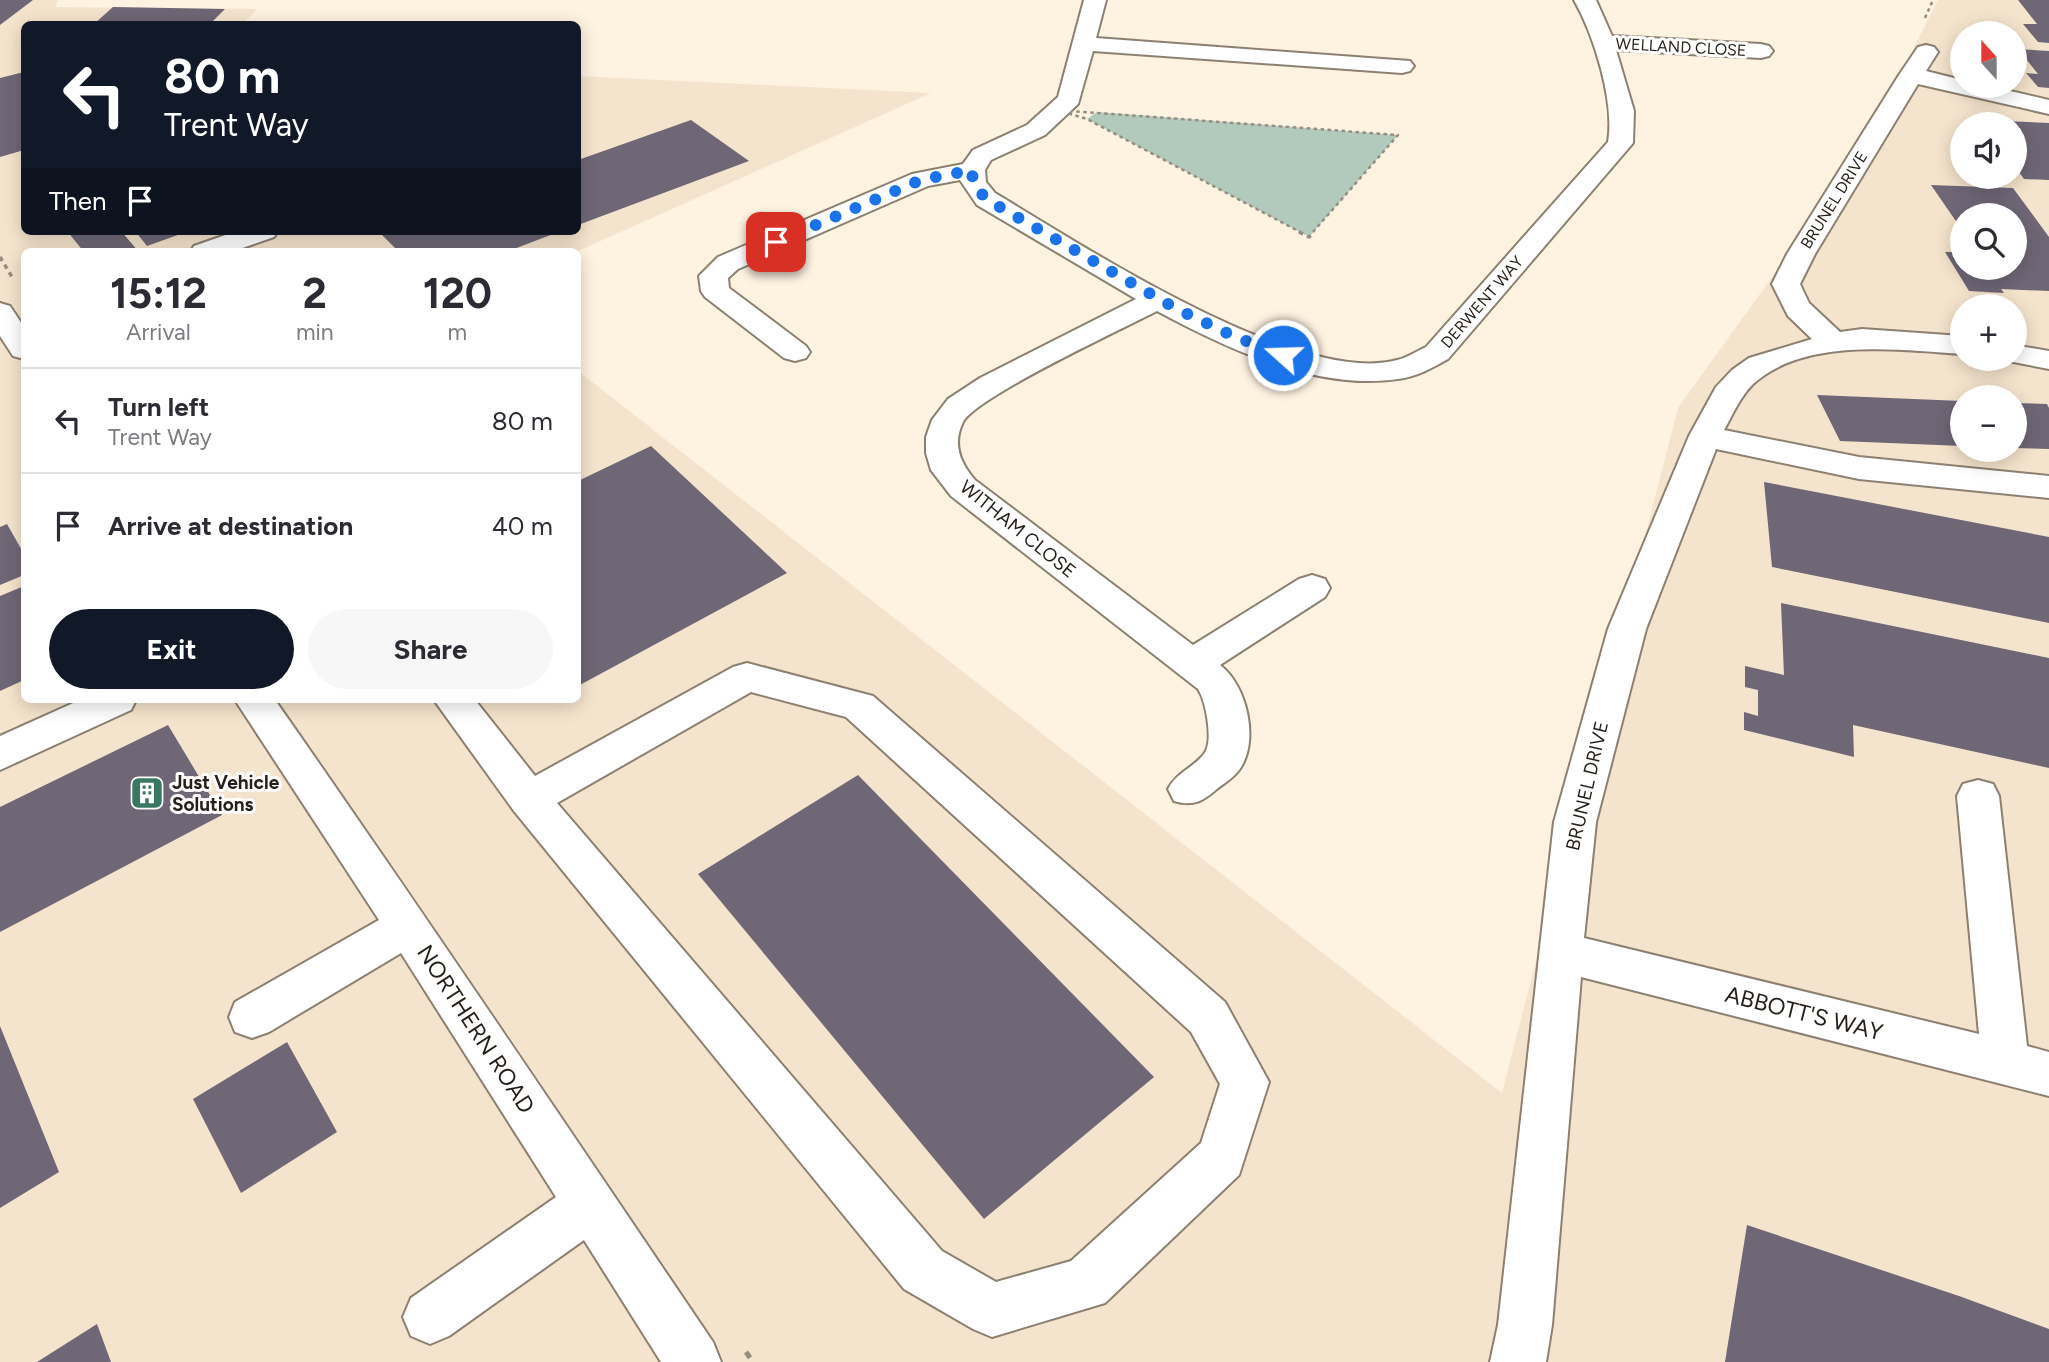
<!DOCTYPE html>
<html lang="en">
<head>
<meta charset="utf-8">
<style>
  body { margin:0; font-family:Figtree,sans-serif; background:#f7f7f7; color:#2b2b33; height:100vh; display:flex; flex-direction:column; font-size:26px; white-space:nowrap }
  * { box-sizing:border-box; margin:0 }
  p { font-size:23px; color:#7c7c81 }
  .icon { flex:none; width:38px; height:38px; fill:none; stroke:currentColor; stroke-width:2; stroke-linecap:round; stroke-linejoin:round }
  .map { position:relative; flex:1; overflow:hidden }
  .side { position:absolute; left:21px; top:248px; width:560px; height:455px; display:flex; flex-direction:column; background:#fff; border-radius:10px; box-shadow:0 4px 18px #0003 }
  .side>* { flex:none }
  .banner { position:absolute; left:21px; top:21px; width:560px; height:214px; border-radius:10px; box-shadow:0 4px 18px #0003; background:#111827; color:#fff; overflow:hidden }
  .needle { width:46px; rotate:339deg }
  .buttons { position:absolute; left:1950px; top:21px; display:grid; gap:14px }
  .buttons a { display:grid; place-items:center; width:77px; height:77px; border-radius:50%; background:#fff; box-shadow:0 4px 18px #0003; font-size:35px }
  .pin { position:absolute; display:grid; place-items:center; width:60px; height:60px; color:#fff; margin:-30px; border-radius:14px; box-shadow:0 4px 10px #0006 }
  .me { position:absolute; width:77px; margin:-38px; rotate:290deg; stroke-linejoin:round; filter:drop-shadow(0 0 5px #0008) }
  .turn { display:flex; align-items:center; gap:24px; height:147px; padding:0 28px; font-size:32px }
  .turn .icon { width:91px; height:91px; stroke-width:2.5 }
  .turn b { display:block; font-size:49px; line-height:60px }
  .then { display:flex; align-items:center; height:66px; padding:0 28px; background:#0003; gap:14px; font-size:26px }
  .eta { display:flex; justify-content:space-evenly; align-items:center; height:119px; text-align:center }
  .eta b { font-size:42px; font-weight:700; line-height:49px }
  .button { display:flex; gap:14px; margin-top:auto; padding:14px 28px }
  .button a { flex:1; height:80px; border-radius:42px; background:#111827; color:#fff; font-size:28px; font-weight:700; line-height:80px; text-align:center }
  .button a+a { background:#f7f7f7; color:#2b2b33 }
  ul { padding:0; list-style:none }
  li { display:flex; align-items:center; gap:21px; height:105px; padding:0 28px; border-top:2px solid #e1e1e2 }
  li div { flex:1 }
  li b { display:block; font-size:26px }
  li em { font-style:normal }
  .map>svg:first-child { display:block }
  .built { fill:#f5e4cd; fill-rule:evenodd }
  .green { fill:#b2cabb }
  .building { fill:#6f6776 }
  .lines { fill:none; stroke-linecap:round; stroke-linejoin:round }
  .minor-casing { stroke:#8c8071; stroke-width:4 }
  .path-far2 { stroke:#968d82; stroke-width:2.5; stroke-dasharray:3.5 3.5; stroke-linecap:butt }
  .path-far1 { stroke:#968d82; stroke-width:3.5; stroke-dasharray:4.5 4.5; stroke-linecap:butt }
  .path { stroke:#968d82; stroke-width:5; stroke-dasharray:7 7; stroke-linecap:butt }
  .minor { fill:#fff; fill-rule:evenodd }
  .route { stroke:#1a73e8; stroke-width:12; stroke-dasharray:0 21.6 }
  .labels { text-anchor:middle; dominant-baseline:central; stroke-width:6; stroke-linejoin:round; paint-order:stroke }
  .far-street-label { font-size:16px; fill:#241f19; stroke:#fff }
  .street-label { font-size:19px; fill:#241f19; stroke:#fff }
  .poi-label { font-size:19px; font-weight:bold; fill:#241f19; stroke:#fff; text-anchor:start }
  .near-street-label { font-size:23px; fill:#241f19; stroke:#fff }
</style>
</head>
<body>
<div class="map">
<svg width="2049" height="1362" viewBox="0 0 2049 1362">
  <rect width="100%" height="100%" fill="#fef2e1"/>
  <path class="built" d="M0 0H58L55 7 257 9 243 24H24V231H578V76L931 93 576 252H24V700H578V371L1502 1093 1678 408 1859 156 1938 0H2049V1362H0ZM1962 33H2014V86H1962ZM1962 124H2014V177H1962ZM1962 215H2014V268H1962ZM1962 306H2014V359H1962ZM1962 397H2014V450H1962Z"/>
  <path class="green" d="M1097 112 1398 135 1309 237 1087 119Z"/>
  <g class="building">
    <path d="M0 0H33L0 25Z"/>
    <path d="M2018 0H2049V43L2038 42 2023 24H2037Z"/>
    <path d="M113 7 225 9 210 24H94Z"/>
    <path d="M2018 49 2049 51V88L2038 87 2026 73 2038 74Z"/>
    <path d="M24 72V150L0 157V78Z"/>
    <path d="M691 120 749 161 578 225V160Z"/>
    <path d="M1981 120 2049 123V180L2024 179 2014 165V124H1984Z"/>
    <path d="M1931 185 2013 188 2049 237V291L2001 289 2004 293 1969 291 1945 252H1962V268H2014V215H1962V230Z"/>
    <path d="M67 231H121L139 252H84Z"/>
    <path d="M135 231H189L147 246Z"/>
    <path d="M378 231H561L506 252H399Z"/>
    <path d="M1817 395 1962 401V446L1840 441Z"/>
    <path d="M2014 403 2047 404 2049 408V449L2014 448Z"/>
    <path d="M651 446 787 573 578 686V481Z"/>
    <path d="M1764 482 2049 537V623L1772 567Z"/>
    <path d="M7 524 24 554V575L0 585V527Z"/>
    <path d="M24 586V680L0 691V596Z"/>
    <path d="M1781 603 2049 658V768L1853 725 1854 757 1744 730V712L1758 716V690L1745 687V666L1784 675Z"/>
    <path d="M168 725 222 815 0 932V807Z"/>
    <path d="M858 775 1154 1077 984 1219 698 874Z"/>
    <path d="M0 1026 59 1172 0 1208Z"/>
    <path d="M287 1042 337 1132 241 1193 193 1099Z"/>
    <path d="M1747 1225 1959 1296 2049 1329V1362H1725Z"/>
    <path d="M97 1324 111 1362H37Z"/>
  </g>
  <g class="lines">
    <defs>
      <g id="minor">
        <path d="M1084 0H1106L1096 38 1410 61 1414 66 1410 71 1402 73 1093 51 1078 104 1045 135 991 160 985 170 986 182 995 193C1082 245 1298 387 1397 360 1407 358 1417 351 1426 347L1608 142C1615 102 1594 35 1574 0H1596L1612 36 1761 44 1769 46 1773 51 1769 56 1761 58 1616 50 1634 111 1633 143 1448 359C1432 368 1416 377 1398 379 1316 391 1228 349 1157 311 1124 328 976 397 963 422 952 444 960 463 975 480L1193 645 1299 579 1312 575 1325 579 1330 588 1325 597 1220 665C1247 685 1260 742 1239 770 1234 777 1225 783 1218 788 1203 801 1194 807 1174 801L1168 789C1177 772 1193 768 1204 754 1214 742 1206 701 1198 689L951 496 931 470 926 453V437L932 420 948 399 980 378 1136 299 977 205 960 180 928 186 738 269 728 278 729 288 806 346 810 352 806 358 795 361 784 358 705 297 701 291 699 276 718 257 912 174 963 164 973 150 1027 125 1058 97Z"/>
        <path d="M1926 45 1934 47 1938 52 1926 71 1962 80V86H1989L2049 100V114L1918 84 1815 254 1800 284 1809 303 1840 332 1862 329 1962 336V354C1898 350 1805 337 1753 384 1740 397 1733 414 1724 430L1859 457 2049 476V498L1859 479 1716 449 1646 629 1596 822 1584 938 1979 1034 1957 796 1963 784 1978 780 1993 784 1999 796 2027 1046 2049 1052V1096L1581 977 1552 1325 1546 1362H1490L1498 1325 1554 822 1608 629 1689 436 1716 387 1732 370 1749 358 1812 339 1788 316 1772 284 1787 254 1899 75 1918 47Z"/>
        <path d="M237 231H278L274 237 231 252H190L194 246Z"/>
        <path d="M0 303 10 306 24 327V359L13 356 0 336Z"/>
        <path d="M2014 345 2049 351V369L2003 360 2014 359Z"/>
        <path d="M747 663 873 696 1225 1002 1269 1082 1239 1175 1105 1303 992 1337 973 1329 904 1289 514 811 434 700H475L535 776 733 667ZM751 692 846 717 1191 1032 1220 1084 1201 1143 1071 1261 996 1282 942 1251 557 803Z"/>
        <path d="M80 700H136L131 710 0 770V736Z"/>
        <path d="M235 700H275C424 913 568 1128 713 1342L721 1362H661L584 1240 449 1336 430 1344 411 1336 403 1317 411 1298 556 1197 401 953 269 1032 252 1038 235 1032 229 1017 235 1002 379 920Z"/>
      </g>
    </defs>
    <use href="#minor" class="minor-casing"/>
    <g class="path-far2">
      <path d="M1925 18 1933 0"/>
      <path d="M1302 233 1087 119 1057 110 1398 135 1312 233"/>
    </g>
    <g class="path-far1">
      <path d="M1299 232 1309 237 1314 232"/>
      <path d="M0 257 12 277"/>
    </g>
    <path class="path" d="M746 1352 753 1362"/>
    <use href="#minor" class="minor"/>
  </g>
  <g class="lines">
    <path class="route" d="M776 242 921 180 972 170 973 183 986 199 1175 308 1233 336 1283 355"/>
  </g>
  <defs>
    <symbol id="building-square" viewBox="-11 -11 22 22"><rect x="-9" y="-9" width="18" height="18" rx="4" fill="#3a7763" stroke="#fff"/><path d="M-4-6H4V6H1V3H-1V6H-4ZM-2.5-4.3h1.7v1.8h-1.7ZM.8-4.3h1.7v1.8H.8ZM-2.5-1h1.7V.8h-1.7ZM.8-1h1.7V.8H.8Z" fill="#fff"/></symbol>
  </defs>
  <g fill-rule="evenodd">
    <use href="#building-square" x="128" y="774" width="38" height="38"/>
  </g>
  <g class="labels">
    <g class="far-street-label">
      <text transform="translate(1681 47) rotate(3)">WELLAND CLOSE</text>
      <text transform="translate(1834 200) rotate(-58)">BRUNEL DRIVE</text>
      <text transform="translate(1482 302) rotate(-49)">DERWENT WAY</text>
    </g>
    <g class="street-label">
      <text transform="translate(1018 529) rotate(39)">WITHAM CLOSE</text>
      <text transform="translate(1587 786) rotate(-77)">BRUNEL DRIVE</text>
    </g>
    <g class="poi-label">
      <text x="172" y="782">Just Vehicle<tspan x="172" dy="22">Solutions</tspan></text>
    </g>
    <g class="near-street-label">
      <text transform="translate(1804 1013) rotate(14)">ABBOTT'S WAY</text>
      <text transform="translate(476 1029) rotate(57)">NORTHERN ROAD</text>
    </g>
  </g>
</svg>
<div class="buttons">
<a><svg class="needle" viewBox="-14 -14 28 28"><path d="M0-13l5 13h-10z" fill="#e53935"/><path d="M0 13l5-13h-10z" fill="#7c7c81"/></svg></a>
<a><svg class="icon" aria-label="sound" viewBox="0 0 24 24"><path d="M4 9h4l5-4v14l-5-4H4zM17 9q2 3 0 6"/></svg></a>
<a><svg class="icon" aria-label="search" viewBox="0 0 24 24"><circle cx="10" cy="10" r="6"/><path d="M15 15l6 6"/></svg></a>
<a>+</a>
<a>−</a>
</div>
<div class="pin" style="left:776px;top:242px;background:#d93025"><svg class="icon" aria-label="arrive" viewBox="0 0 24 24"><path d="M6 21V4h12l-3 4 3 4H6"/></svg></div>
<svg class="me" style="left:1283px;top:355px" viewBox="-20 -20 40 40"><circle r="17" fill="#1a73e8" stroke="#fff" stroke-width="3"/><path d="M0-11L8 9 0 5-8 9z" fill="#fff"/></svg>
<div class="banner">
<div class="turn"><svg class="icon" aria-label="left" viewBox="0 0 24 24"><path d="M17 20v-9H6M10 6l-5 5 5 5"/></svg><div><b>80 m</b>Trent Way</div></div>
<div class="then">Then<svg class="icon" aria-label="arrive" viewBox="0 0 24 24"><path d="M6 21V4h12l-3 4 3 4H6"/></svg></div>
</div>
<section class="side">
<div class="eta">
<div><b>15:12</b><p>Arrival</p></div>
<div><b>2</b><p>min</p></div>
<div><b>120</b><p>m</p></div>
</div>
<ul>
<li><svg class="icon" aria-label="left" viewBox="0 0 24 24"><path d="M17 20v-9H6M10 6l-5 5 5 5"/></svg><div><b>Turn left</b><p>Trent Way</p></div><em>80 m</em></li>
<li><svg class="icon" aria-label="arrive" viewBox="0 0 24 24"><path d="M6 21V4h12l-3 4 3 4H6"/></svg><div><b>Arrive at destination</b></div><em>40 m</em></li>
</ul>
<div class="button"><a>Exit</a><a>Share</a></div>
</section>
</div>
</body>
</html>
